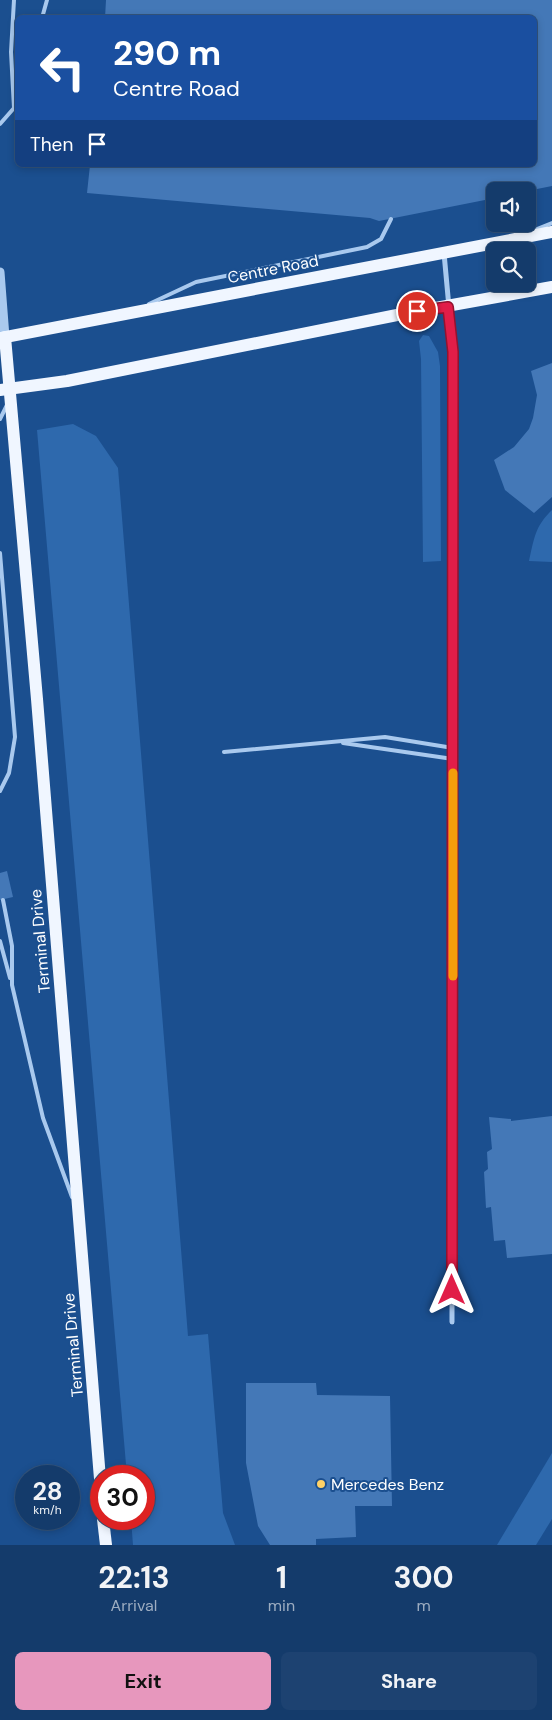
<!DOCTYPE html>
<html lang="en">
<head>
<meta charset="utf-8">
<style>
  body { margin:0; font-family:"DM Sans",sans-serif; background:#1d4271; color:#f1f3f6; height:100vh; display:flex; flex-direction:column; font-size:19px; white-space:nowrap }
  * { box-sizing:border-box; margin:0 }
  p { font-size:16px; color:#9dadc1 }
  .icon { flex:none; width:28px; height:28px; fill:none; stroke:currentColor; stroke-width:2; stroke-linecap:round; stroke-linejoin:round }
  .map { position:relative; height:1545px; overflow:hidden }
  .panel { display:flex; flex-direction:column; background:#143b6b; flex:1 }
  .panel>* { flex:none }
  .hud { position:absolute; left:15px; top:15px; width:522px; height:152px; border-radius:8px; box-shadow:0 2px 8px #0003,0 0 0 1px #33557e; background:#1a4fa0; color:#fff; overflow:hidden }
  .fabs { position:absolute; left:486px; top:182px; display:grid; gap:10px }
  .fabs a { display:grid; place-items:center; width:50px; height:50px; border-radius:8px; background:#143b6b; box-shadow:0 2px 8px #0003,0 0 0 1px #33557e; font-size:25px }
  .speed { position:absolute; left:15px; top:1465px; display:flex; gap:10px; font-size:25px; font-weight:700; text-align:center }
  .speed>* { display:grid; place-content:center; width:65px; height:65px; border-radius:50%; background:#143b6b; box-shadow:0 2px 8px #0003,0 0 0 1px #33557e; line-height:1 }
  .speed small { font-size:12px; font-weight:400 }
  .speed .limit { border:8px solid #d22; background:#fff; color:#111 }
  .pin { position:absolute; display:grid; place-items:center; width:42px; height:42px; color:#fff; margin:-21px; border:2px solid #fff; border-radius:50%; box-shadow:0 1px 5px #0007 }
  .me { position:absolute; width:55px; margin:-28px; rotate:0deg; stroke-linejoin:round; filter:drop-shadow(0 0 4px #0008) }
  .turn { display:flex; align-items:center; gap:18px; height:105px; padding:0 15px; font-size:22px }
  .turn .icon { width:65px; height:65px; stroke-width:2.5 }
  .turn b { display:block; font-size:35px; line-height:42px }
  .then { display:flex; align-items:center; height:48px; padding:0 15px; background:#0003; gap:10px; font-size:19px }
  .eta { display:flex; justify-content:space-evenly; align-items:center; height:85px; text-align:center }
  .eta b { font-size:30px; font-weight:700; line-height:35px }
  .cta { display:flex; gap:10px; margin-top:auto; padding:10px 15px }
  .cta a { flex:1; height:58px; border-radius:8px; background:#e797bd; color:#111; font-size:20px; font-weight:700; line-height:58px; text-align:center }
  .cta a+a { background:#1d4271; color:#f1f3f6 }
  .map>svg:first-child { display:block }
  .green { fill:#2e69ad }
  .building { fill:#4478b7 }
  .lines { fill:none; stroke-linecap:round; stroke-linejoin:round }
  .service { stroke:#a9c9ee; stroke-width:4 }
  .minor { stroke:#a9c9ee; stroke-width:5 }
  .tertiary { stroke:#a9c9ee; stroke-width:9 }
  .primary { stroke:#f0f6ff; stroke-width:12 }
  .route-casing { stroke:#92132f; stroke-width:12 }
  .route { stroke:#e11d48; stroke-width:9 }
  .slow { stroke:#f59e0b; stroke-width:9 }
  .poi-dot { fill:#ffd166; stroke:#1b4f8f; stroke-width:2 }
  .labels { text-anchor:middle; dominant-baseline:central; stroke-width:4; stroke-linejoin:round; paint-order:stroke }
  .street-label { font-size:16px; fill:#fff; stroke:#1b4f8f }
  .poi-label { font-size:16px; fill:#fff; stroke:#1b4f8f; text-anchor:start }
</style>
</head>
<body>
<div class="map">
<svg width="552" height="1545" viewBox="0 0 552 1545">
  <rect width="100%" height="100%" fill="#1b4f8f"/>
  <g class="green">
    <path d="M423 335 429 336 438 352 440 366 441 561 423 562 421 359 419 341Z"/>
    <path d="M73 424 96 436 118 468 188 1336 208 1334 223 1513 235 1545H133L131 1519H144V1476H127L37 430Z"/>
    <path d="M552 510V562L529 561C534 539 535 526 552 510Z"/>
    <path d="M552 1453V1519L536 1545H497Z"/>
  </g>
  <g class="building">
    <path d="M106 0H552V186L527 191H495V198L379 221 370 218 87 193 90 165H535V18H105Z"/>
    <path d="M552 363V497L534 513 505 490 494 460 514 447 529 429 533 418 537 395 531 371Z"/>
    <path d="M7 871 13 897 0 900V873Z"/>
    <path d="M552 1116V1254L507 1258 505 1240 494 1241 491 1207 486 1208 484 1172 488 1169 487 1152 492 1149 489 1117 511 1119V1121Z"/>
    <path d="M246 1383H316L317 1395 390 1396 392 1506H355L356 1537 316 1539V1545H270L258 1526 246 1463Z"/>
  </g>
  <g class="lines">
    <g class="service">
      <path d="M14 0 11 52 14 108"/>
      <path d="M42 18 47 0"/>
      <path d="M0 124 14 108 18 97"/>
      <path d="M537 229 552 223"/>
      <path d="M149 304 196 282 367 247 381 239 391 219"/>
      <path d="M0 419 7 405"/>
      <path d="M0 553 15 737 9 773 0 791"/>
      <path d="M343 743 453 759"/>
      <path d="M224 752 385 737 453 748"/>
      <path d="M3 900 12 946V985L43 1118 72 1197"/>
      <path d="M0 941 10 978"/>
    </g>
    <path class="minor" d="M444 253 453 351 452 1322"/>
    <path class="tertiary" d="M0 272 5 337"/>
    <g class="primary">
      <path d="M5 337 37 699 101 1491"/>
      <path d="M0 338 552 232"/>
      <path d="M0 390 67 381 402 314 552 287"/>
      <path d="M103 1519 106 1545"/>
    </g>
  </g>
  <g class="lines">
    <defs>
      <path id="route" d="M417 311 448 307 453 352 452 1290"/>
    </defs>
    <use href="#route" class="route-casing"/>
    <use href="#route" class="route"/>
    <path class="slow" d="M453 976V773"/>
  </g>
  <circle class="poi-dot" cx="321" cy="1484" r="5"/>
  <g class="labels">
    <g class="street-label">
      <text transform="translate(273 269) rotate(-11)">Centre Road</text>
      <text transform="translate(40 941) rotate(-95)">Terminal Drive</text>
      <text transform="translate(73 1345) rotate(-95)">Terminal Drive</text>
    </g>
    <g class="poi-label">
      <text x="331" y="1484">Mercedes Benz</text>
    </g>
  </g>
</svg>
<div class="fabs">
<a><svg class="icon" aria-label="sound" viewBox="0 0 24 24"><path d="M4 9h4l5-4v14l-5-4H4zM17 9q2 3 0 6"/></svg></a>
<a><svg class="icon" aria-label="search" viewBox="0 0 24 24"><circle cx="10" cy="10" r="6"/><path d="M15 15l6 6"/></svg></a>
</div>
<div class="speed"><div>28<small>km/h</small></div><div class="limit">30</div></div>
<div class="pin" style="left:417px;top:311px;background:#d93025"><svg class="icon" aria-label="arrive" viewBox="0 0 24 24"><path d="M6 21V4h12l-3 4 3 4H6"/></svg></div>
<svg class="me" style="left:452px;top:1290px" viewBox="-20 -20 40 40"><path d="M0-17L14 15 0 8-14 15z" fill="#e11d48" stroke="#fff" stroke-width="4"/></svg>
<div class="hud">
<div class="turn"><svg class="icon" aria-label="left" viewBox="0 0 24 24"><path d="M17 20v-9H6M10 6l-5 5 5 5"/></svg><div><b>290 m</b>Centre Road</div></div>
<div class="then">Then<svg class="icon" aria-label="arrive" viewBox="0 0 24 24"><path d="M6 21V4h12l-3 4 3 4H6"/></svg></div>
</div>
</div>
<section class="panel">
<div class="eta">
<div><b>22:13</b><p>Arrival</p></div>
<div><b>1</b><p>min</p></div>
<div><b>300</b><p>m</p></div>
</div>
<div class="cta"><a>Exit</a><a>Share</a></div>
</section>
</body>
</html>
